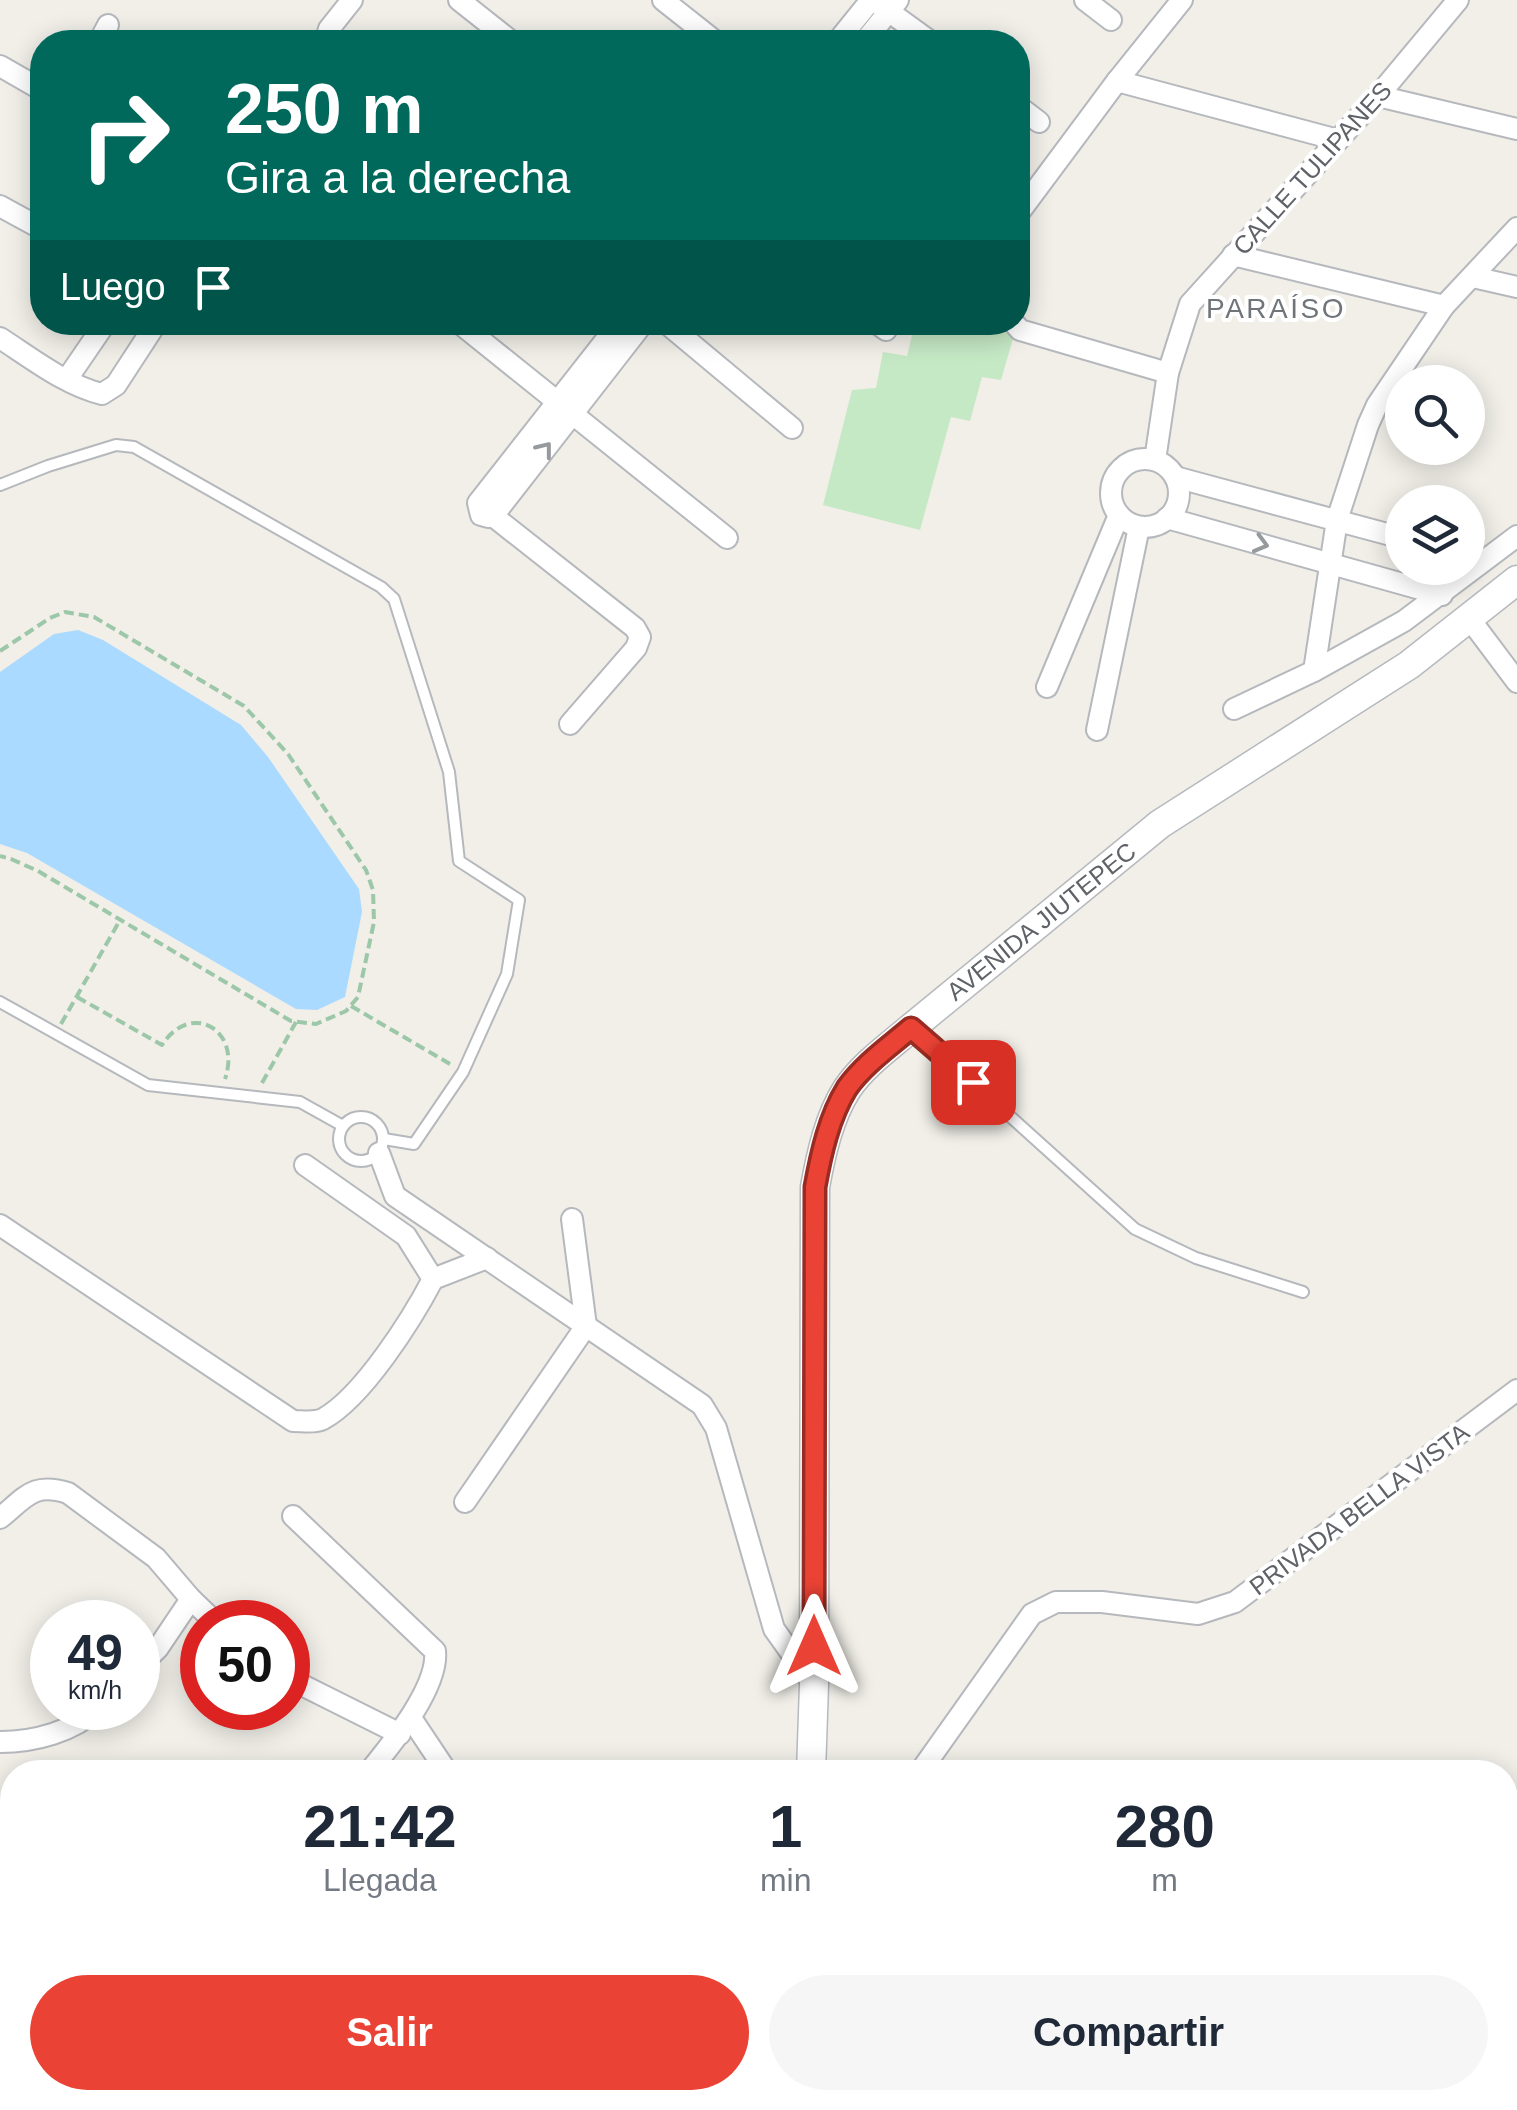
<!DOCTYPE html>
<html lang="es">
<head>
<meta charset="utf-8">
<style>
  body { margin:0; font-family:Helvetica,sans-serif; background:#f6f6f7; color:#1f2937; height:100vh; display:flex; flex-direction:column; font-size:38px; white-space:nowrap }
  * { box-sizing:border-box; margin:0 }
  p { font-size:32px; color:#747a83 }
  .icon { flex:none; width:55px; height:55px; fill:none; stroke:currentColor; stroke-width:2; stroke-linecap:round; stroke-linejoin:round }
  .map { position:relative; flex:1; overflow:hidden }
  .side { position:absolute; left:0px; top:1760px; width:1518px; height:350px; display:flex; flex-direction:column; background:#fff; border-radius:40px 40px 0 0; box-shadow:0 5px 25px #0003 }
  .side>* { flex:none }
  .banner { position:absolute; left:30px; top:30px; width:1000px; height:305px; border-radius:40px; box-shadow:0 5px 25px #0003; background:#00695c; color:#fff; overflow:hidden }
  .fabs { position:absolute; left:1385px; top:365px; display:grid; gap:20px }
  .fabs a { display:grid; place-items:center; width:100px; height:100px; border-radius:50%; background:#fff; box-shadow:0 5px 25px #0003; font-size:50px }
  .speed { position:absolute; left:30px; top:1600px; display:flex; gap:20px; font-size:50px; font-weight:700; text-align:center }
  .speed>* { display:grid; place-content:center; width:130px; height:130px; border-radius:50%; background:#fff; box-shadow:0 5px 25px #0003; line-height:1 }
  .speed small { font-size:25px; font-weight:400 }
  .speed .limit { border:15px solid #d22; background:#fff; color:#111 }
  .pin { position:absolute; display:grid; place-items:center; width:85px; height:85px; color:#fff; margin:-42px; border-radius:20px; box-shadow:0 5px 15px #0006 }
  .me { position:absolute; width:110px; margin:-55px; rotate:0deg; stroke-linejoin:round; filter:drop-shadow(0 0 8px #0008) }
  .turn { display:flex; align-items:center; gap:35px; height:210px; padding:0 30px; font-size:45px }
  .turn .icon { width:130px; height:130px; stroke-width:2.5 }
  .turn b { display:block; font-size:70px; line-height:85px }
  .then { display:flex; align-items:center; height:95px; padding:0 30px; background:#0003; gap:20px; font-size:38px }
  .eta { display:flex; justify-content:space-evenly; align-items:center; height:170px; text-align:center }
  .eta b { font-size:60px; font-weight:700; line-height:70px }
  .cta { display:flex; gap:20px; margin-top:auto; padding:20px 30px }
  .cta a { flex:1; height:115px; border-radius:60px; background:#ea4335; color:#fff; font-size:40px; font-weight:700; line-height:115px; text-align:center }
  .cta a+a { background:#f6f6f7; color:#1f2937 }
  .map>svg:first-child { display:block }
  .green { fill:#c5e8c5 }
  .water { fill:#aadaff }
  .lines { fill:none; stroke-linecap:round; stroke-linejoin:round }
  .lane-casing { stroke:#b5b8bc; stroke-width:14 }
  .street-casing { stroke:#b5b8bc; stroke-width:24 }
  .secondary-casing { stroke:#b6babf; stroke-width:31 }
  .path { stroke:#9cc7a9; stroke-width:4; stroke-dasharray:10 5; stroke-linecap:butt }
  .lane { stroke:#fff; stroke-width:10 }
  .street { stroke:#fff; stroke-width:20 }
  .secondary { stroke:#fff; stroke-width:28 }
  .oneway { stroke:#979a9d }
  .route-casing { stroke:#982c22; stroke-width:25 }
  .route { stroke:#ea4335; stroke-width:18 }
  .labels { text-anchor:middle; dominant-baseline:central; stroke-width:8; stroke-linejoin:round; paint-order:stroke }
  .street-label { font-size:25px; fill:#5f6368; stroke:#fff }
  .neighbourhood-label { font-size:28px; letter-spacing:2.5px; fill:#70757a; stroke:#fff }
</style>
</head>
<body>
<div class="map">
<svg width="1517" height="2110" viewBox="0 0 1517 2110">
  <rect width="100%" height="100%" fill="#f1efe8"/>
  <path class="green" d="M915 323H955L1014 335 1001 380 982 377 970 421 951 417 920 530 823 505 852 390 876 388 883 352 907 356Z"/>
  <path class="water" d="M78 630 103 640 241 725 268 757 359 889 362 912 345 997 317 1010 296 1009 27 853 0 844V672L54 634Z"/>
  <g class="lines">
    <defs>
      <g id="lane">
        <path d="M0 485 48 466 116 445 134 447 381 587 394 599 449 772 459 861 519 900 507 974 463 1072 414 1144 384 1139"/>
        <path d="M0 1002 148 1085 300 1102 343 1126"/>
        <path d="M912 1028 1135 1229 1196 1258 1303 1292"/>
        <circle cx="361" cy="1139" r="22"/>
      </g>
      <g id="street">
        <path d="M459 0 512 42"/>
        <path d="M663 0 716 42"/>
        <path d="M873 0 931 42"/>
        <path d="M1085 0 1111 20"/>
        <path d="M99 42 108 25"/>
        <path d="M325 42 329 29 352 0"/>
        <path d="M837 42 871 0"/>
        <path d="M864 42 898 0"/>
        <path d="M0 66 42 90"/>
        <path d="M1117 81 1338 140"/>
        <path d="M1378 96 1517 129"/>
        <path d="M1018 106 1039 122"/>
        <path d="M0 206 42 229"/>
        <path d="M1018 214 1117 81 1182 0"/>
        <path d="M1233 255 1444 306"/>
        <path d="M1473 277 1517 287"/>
        <path d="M458 322 727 538"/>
        <path d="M620 322 478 503 481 515 488 517 493 516 644 322"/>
        <path d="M665 322 792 428"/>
        <path d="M875 322 886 330"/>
        <path d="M1013 322 1020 330 1168 373"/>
        <path d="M0 338C31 358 65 385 102 394L116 385 157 322"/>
        <path d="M67 379 106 322"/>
        <circle cx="1145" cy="493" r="34"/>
        <path d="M1155 460 1168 373 1190 304 1378 96 1458 0"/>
        <path d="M1175 477 1402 538"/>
        <path d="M493 516 635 628 640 637 636 648 570 724"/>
        <path d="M1167 518 1442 595"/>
        <path d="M1469 618 1517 682"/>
        <path d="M1314 671 1337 520 1368 425 1377 405 1444 306 1517 228"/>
        <path d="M1047 687 1119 515"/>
        <path d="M1234 709 1314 671 1404 621 1517 536"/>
        <path d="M1097 730 1139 527"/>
        <path d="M379 1153 395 1196 702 1405 716 1428 774 1629 814 1685"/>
        <path d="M305 1165 406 1236 433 1279"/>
        <path d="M0 1225 293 1421C303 1421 315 1423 323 1419 363 1397 412 1319 433 1279L487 1258"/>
        <path d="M465 1502 586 1326 572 1219"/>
        <path d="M293 1516 435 1651C439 1687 391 1745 369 1772"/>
        <path d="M0 1518C26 1497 33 1482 68 1493L156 1558 191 1599 215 1622"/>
        <path d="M138 1668 158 1648 191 1599"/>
        <path d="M288 1678 400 1734"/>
        <path d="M411 1718 447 1772"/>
        <path d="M0 1742C34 1742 73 1732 98 1708"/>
        <path d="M920 1772 1032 1614 1056 1602H1102L1198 1614 1235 1602 1517 1390"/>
        <path d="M0 2030 12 2082"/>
        <path d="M1505 2069 1517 2068"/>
        <path d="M16 2098 18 2110"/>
        <path d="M105 2098 112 2110"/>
      </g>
      <g id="secondary">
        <path d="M811 1772 814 1685 815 1187C821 1154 829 1117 847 1089 863 1065 890 1046 911 1028L1160 824 1409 665 1517 580"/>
        <path d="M631 2110 644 2098"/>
      </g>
    </defs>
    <use href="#lane" class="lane-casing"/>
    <use href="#street" class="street-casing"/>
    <use href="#secondary" class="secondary-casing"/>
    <g class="path">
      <path d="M0 651 50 618 65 612 94 617 244 706 288 754 366 870 373 890 374 922 358 997 346 1011 316 1024 291 1021 38 871 11 859 0 856"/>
      <path d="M77 997 162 1045C191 1000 242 1030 225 1079"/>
      <path d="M351 1006 450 1064"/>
      <path d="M61 1024 120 920"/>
      <path d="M262 1083 296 1022"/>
    </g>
    <use href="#lane" class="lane"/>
    <use href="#street" class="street"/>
    <use href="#secondary" class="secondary"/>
  </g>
  <defs><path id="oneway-chevron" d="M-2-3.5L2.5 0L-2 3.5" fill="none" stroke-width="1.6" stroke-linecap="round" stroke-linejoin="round" transform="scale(2.5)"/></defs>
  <g class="oneway">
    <use href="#oneway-chevron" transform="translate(545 449) rotate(-52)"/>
    <use href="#oneway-chevron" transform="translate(1261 544) rotate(15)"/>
  </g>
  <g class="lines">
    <defs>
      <path id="route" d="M814 1646 815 1187C821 1154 829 1117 847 1088 863 1065 890 1046 911 1028L973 1082"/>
    </defs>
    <use href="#route" class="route-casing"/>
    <use href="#route" class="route"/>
  </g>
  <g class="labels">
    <g class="street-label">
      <text transform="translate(1312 168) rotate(-48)">CALLE TULIPANES</text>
      <text transform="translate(1041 921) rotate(-39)">AVENIDA JIUTEPEC</text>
      <text transform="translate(1359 1509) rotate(-37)">PRIVADA BELLA VISTA</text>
    </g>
    <g class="neighbourhood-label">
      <text x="1276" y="308">PARAÍSO</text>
    </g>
  </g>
</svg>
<div class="fabs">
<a><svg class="icon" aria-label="search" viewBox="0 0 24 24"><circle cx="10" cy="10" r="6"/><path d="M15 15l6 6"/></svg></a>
<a><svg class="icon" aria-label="layers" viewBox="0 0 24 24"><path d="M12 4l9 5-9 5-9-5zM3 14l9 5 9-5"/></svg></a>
</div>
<div class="speed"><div>49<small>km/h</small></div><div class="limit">50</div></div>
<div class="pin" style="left:973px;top:1082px;background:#d93025"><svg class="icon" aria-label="arrive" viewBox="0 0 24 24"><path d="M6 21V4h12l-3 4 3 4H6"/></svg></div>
<svg class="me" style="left:814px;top:1646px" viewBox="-20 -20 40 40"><path d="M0-17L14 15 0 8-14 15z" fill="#ea4335" stroke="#fff" stroke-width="4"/></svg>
<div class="banner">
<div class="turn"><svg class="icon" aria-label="right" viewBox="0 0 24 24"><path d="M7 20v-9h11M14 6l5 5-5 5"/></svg><div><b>250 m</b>Gira a la derecha</div></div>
<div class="then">Luego<svg class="icon" aria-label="arrive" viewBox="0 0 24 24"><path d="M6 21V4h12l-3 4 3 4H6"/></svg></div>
</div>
<section class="side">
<div class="eta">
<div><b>21:42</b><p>Llegada</p></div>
<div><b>1</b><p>min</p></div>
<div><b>280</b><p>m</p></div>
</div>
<div class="cta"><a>Salir</a><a>Compartir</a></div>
</section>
</div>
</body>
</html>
